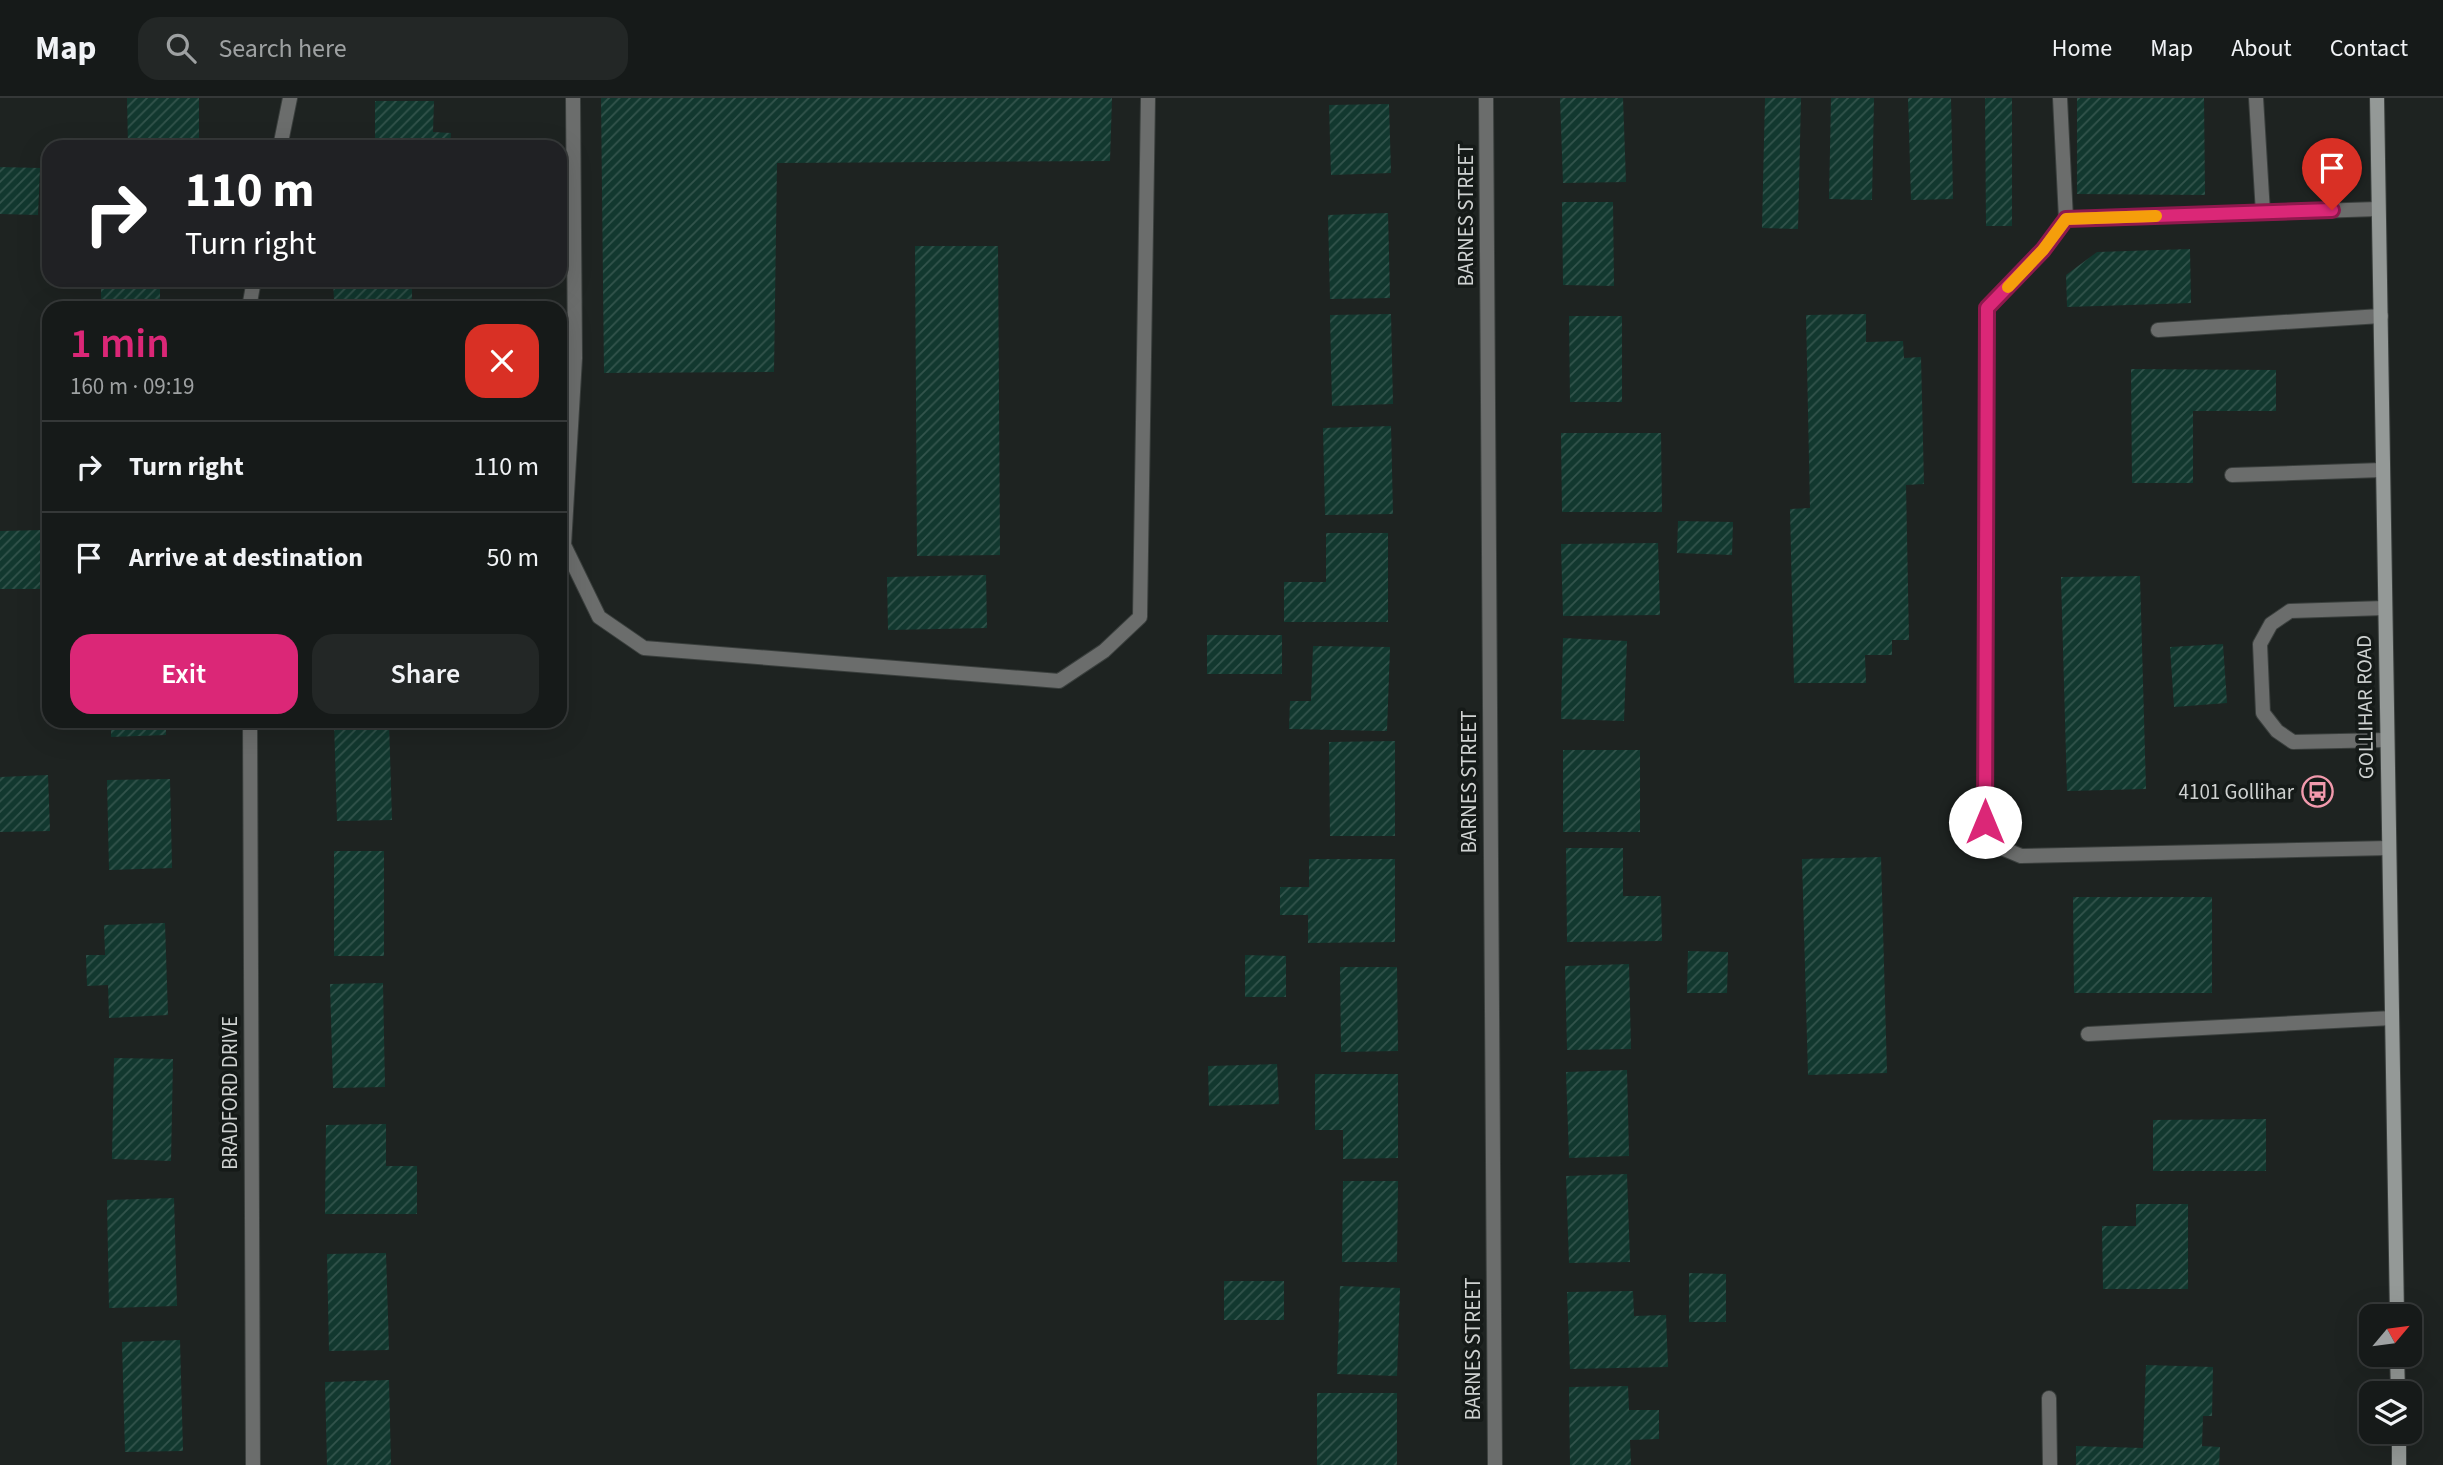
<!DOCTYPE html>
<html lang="en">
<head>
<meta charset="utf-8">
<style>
  body { margin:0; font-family:"Source Sans 3",sans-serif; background:#232726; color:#f1f3f6; height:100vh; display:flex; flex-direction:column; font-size:26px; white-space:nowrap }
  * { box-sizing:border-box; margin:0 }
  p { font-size:23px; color:#9ea1a2 }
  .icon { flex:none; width:38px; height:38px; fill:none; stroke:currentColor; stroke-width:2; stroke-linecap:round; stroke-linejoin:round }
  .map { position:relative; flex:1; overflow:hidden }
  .sheet { position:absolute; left:42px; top:203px; width:525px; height:427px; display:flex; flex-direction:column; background:#161a19; border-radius:21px; box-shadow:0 7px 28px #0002,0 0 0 2px #353838 }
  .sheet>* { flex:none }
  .banner { position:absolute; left:42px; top:42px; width:525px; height:147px; border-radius:21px; box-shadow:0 7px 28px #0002,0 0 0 2px #353838; background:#202124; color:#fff; overflow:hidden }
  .needle { width:46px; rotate:61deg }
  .controls { position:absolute; left:2359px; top:1206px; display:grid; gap:14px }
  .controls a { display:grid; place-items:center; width:63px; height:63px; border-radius:14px; background:#161a19; box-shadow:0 7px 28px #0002,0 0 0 2px #353838; font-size:35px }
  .pin { position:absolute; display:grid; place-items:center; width:60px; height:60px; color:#fff; margin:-72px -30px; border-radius:50% 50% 50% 0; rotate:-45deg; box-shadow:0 0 7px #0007 }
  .pin .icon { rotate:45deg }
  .me { position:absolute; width:77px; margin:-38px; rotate:0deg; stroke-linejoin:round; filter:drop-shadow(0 0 5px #0008) }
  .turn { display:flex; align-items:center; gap:24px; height:147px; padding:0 28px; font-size:32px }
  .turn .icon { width:91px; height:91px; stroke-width:2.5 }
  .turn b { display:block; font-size:49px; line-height:60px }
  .round { display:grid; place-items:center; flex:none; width:74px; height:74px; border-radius:21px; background:#232726 }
  .summary { display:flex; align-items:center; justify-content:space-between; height:119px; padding:0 28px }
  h1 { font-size:42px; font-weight:600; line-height:52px; color:#db2777 }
  .button { display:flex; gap:14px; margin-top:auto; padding:14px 28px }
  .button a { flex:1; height:80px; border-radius:21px; background:#db2777; color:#fff; font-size:28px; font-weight:600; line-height:80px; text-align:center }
  .button a+a { background:#232726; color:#f1f3f6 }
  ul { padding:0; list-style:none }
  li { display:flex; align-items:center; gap:21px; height:91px; padding:0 28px; border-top:2px solid #353838 }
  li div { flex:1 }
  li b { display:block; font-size:26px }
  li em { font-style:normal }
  header { display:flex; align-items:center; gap:42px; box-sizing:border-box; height:98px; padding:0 35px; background:#161a19; border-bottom:2px solid #353838 }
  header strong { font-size:33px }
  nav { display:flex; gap:38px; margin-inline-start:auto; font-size:24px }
  .search { width:490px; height:63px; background:#232726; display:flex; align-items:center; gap:18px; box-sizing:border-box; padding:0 24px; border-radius:21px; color:#9ea1a2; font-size:26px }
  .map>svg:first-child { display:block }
  .building { fill:url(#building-hatch) }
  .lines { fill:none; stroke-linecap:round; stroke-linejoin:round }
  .lane-casing { stroke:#3a3f3d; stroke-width:16 }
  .street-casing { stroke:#3a3f3d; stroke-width:16 }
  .secondary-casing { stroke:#3a3f3d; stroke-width:16 }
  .lane { stroke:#6b6d6c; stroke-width:14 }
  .street { stroke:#6b6d6c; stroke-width:14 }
  .secondary { stroke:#949997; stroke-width:14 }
  .route-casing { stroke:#8e194d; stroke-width:18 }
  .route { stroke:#db2777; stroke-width:12 }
  .slow { stroke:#f59e0b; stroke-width:12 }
  .labels { text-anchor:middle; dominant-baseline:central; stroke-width:7; stroke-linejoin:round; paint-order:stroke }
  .street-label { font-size:21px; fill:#cfd2d1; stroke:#151a18 }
  .poi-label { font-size:21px; fill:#cfd2d1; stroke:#151a18; text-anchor:end }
</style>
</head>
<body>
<header>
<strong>Map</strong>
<div class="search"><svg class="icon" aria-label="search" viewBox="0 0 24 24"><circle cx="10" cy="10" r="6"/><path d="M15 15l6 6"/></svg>Search here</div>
<nav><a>Home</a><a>Map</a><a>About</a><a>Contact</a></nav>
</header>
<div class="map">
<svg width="2443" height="1367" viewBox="0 0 2443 1367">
  <defs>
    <pattern id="building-hatch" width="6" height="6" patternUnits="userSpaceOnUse" patternTransform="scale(1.75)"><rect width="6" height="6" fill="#12382f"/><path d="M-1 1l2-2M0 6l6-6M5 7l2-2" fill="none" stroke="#33544c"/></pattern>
  </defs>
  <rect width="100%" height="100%" fill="#1e2321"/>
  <g class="building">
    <path d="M127 0H199V49H128Z"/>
    <path d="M601 0H1112L1110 63 777 65 774 274 604 275Z"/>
    <path d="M1560 0H1623L1626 84 1563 85Z"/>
    <path d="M1765 0H1801L1798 131 1762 130Z"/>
    <path d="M1831 0H1874L1872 102 1829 101Z"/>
    <path d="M1908 0H1951L1953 101 1911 102Z"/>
    <path d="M1985 0H2012V128H1986Z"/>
    <path d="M2077 0H2204L2205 97 2077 96Z"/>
    <path d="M375 3H434L433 34 451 35 450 49H375Z"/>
    <path d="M1389 6 1391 75 1331 77 1329 7Z"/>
    <path d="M0 69 40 70 38 117 0 116Z"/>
    <path d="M1562 104H1613L1614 188 1563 187Z"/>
    <path d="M1388 115 1390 200 1330 201 1328 117Z"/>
    <path d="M915 148H998L1000 457 917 458Z"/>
    <path d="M2190 151 2191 205 2067 209 2066 177 2097 154Z"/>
    <rect x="101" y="182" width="59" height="28"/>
    <path d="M333 182H412V202H334Z"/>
    <path d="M1391 216 1393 306 1332 308 1330 217Z"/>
    <path d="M1866 216V244L1903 243 1904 260 1921 259 1924 386 1906 387 1909 542H1892V557H1865L1866 585H1794L1790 411 1810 410 1806 217Z"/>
    <path d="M1569 218H1622V304H1570Z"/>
    <path d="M2131 271 2276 272V313H2193V385H2132Z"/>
    <path d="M1391 328 1393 416 1325 417 1323 330Z"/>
    <path d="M1561 335H1661L1662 414H1562Z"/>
    <path d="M1678 423 1733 424 1732 457 1677 455Z"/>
    <path d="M42 432V491H0V433Z"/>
    <path d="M1326 435H1388V524H1284V484H1326Z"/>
    <path d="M1658 445 1660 517 1563 518 1561 446Z"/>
    <path d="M986 477 987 530 888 532 887 479Z"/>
    <path d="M2140 478 2146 691 2067 693 2061 479Z"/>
    <rect x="1207" y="537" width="75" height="39"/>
    <path d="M1563 540 1627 543 1624 623 1561 621Z"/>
    <path d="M2223 546 2227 605 2174 609 2170 549Z"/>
    <path d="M1313 548 1390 549 1387 633 1289 631 1290 603H1311Z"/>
    <path d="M111 623H166V637L111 639Z"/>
    <path d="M334 623H389L392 722 337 723Z"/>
    <path d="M1395 643V738H1330L1329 644Z"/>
    <rect x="1563" y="652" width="77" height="82"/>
    <path d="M48 677 50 733 0 734V679Z"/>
    <path d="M170 681 172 770 109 772 107 682Z"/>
    <path d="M1566 750H1623V798H1661L1662 843 1567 844Z"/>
    <rect x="334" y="753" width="50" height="105"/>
    <path d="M1881 759 1887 975 1808 977 1802 761Z"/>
    <path d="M1309 761H1395V844L1308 845V817H1280V789H1309Z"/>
    <path d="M2073 799H2212V895H2074Z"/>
    <path d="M165 825 168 917 109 920 108 887 87 888 86 857H105L104 827Z"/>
    <path d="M1688 853 1728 854 1727 895H1687Z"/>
    <path d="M1245 857 1286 858V899H1245Z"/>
    <path d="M1629 866 1631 951 1567 952 1565 868Z"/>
    <path d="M1340 869H1397L1398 953 1341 954Z"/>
    <path d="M383 885 385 989 333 990 330 886Z"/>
    <path d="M114 960 173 961 171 1063 112 1061Z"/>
    <path d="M1277 966 1279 1006 1209 1008 1208 968Z"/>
    <path d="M1627 972 1629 1058 1569 1060 1566 974Z"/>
    <path d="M1315 976H1398V1060L1343 1061V1032H1315Z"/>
    <path d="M2266 1021V1073H2153V1022Z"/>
    <path d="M386 1026V1068H417V1116H325L326 1027Z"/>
    <path d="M1627 1076 1630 1164 1569 1165 1566 1078Z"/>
    <path d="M1343 1083H1398L1397 1164H1342Z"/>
    <path d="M174 1100 177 1208 109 1210 107 1102Z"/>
    <path d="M2136 1106H2188V1191H2103L2102 1128H2136Z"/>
    <path d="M386 1155 389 1252 329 1253 327 1156Z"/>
    <path d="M1689 1175 1726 1176V1224H1689Z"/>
    <rect x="1224" y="1183" width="60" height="39"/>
    <path d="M1340 1188 1400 1190 1397 1278 1337 1276Z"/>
    <path d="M1633 1193 1634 1218 1666 1217 1668 1269 1570 1271 1567 1194Z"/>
    <path d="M180 1242 183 1353 125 1354 122 1244Z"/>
    <path d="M2146 1267 2213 1269 2212 1318H2203L2202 1348 2220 1349 2219 1367H2076V1348L2143 1350Z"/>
    <path d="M389 1282 391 1367H327L325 1284Z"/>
    <path d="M1628 1288 1629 1312H1659V1341L1630 1342 1631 1367H1570L1569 1289Z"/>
    <rect x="1317" y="1295" width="80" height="72"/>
  </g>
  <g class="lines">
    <defs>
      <g id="lane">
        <path d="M573 0 575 260 564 447 599 519 644 550 1059 583 1104 553 1140 519 1148 0"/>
        <path d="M2060 0 2066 121 2378 111"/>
        <path d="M2256 0 2263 115"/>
        <path d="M2066 121 2043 152 1987 210 1985 724 1997 748 2021 758 2389 750"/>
        <path d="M2158 232 2381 218"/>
        <path d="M2232 377 2382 372"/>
        <path d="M2385 510 2290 513 2271 526 2260 546 2263 615 2277 633 2293 644 2387 642"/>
        <path d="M2088 936 2392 920"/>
        <path d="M2049 1300 2050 1367"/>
      </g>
      <g id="street">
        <path d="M1486 0 1495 1367"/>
        <path d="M280 49 290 0"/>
        <path d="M249 210 254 182"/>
        <path d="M250 623 253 1367"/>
      </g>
      <g id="secondary">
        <path d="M2377 0 2397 1218"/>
        <path d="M2397 1256 2398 1295"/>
        <path d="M2399 1334V1367"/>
      </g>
    </defs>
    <use href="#lane" class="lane-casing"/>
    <use href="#street" class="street-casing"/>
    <use href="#secondary" class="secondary-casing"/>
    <use href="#lane" class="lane"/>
    <use href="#street" class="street"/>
    <use href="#secondary" class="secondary"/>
  </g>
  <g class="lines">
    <defs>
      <path id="route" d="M1985 724 1987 210 2043 152 2066 121 2332 112"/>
    </defs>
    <use href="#route" class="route-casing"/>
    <use href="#route" class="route"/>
    <path class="slow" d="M2008 189 2043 152 2066 121 2156 118"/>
  </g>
  <defs>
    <symbol id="bus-ring" viewBox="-11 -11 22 22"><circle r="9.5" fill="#151a18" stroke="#f29aad" stroke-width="1.5"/><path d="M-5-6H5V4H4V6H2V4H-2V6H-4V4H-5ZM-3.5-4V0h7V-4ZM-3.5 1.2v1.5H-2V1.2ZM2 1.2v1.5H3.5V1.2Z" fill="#f29aad"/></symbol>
  </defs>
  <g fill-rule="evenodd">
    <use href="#bus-ring" x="2300" y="676" width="35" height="35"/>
  </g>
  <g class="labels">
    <g class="street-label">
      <text transform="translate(1466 117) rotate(-90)">BARNES STREET</text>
      <text transform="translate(2365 609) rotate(-91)">GOLLIHAR ROAD</text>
      <text transform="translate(1469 684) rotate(-90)">BARNES STREET</text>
      <text transform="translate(230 995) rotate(-90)">BRADFORD DRIVE</text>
      <text transform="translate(1473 1251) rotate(-90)">BARNES STREET</text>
    </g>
    <g class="poi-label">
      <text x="2294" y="694">4101 Gollihar</text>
    </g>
  </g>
</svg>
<div class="controls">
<a><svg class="needle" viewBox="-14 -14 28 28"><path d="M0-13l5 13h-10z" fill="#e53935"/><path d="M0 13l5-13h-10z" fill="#9ea1a2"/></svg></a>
<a><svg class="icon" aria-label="layers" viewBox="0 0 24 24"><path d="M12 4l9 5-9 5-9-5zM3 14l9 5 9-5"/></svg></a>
</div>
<div class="pin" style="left:2332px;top:112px;background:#d93025"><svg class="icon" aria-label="arrive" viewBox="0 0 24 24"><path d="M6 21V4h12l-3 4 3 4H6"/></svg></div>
<svg class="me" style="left:1985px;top:724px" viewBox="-20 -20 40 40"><circle r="19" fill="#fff"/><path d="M0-13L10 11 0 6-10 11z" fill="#db2777"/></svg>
<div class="banner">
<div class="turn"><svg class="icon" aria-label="right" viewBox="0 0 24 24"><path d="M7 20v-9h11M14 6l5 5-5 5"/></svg><div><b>110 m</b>Turn right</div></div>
</div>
<section class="sheet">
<div class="summary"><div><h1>1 min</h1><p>160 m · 09:19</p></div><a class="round" style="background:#d93025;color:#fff"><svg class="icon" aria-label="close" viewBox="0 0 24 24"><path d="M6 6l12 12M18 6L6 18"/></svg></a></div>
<ul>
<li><svg class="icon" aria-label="right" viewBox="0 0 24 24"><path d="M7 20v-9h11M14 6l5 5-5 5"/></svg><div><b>Turn right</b></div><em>110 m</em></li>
<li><svg class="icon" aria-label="arrive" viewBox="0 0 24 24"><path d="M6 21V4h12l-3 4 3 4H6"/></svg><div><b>Arrive at destination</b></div><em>50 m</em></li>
</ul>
<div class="button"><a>Exit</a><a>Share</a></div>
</section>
</div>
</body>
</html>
